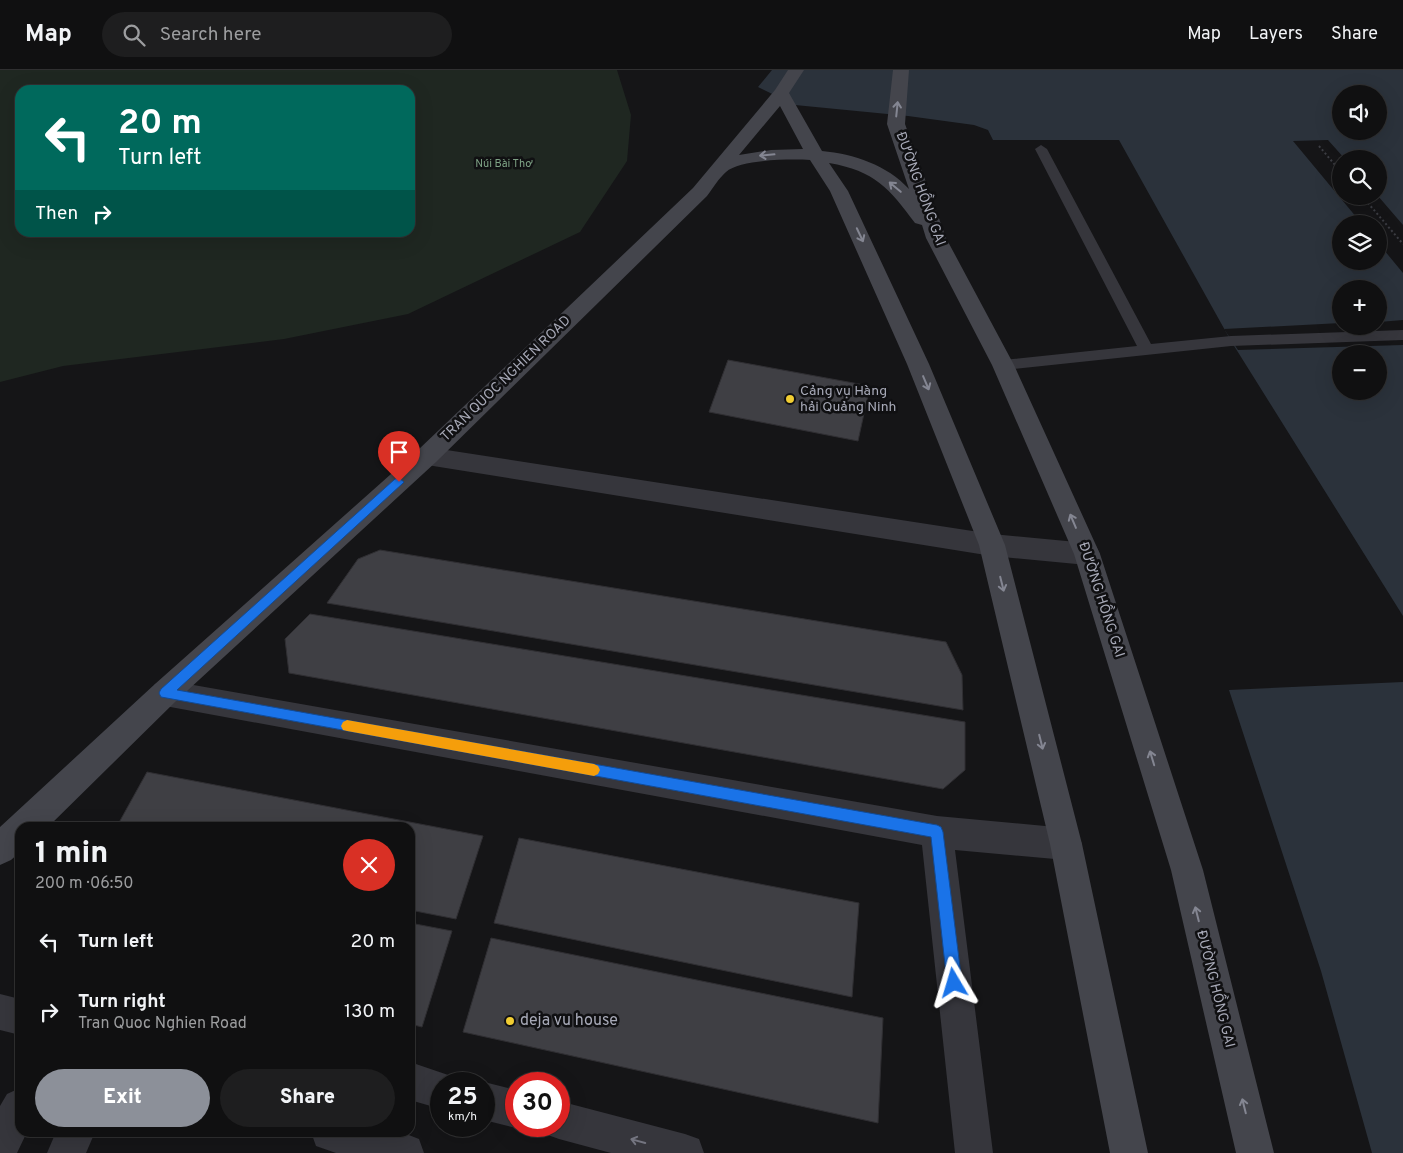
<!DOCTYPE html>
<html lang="en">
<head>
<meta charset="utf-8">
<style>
  body { margin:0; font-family:Overpass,sans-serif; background:#1e1e1f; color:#f1f3f6; height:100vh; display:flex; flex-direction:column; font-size:19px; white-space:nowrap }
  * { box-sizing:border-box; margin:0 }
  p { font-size:16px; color:#9c9d9f }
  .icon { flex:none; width:28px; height:28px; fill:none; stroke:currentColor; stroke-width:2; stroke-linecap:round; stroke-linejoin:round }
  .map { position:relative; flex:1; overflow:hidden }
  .drawer { position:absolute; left:15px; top:752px; width:400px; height:315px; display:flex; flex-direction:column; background:#101011; border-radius:15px; box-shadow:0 5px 20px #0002,0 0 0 1px #303031 }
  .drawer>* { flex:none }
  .top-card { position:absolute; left:15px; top:15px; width:400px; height:152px; border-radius:15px; box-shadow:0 5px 20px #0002,0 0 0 1px #303031; background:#00695c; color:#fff; overflow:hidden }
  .buttons { position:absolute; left:1332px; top:15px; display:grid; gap:10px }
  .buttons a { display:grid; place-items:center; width:55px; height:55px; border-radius:50%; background:#101011; box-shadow:0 5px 20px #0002,0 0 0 1px #303031; font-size:25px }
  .speed { position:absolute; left:430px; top:1002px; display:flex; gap:10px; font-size:25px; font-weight:700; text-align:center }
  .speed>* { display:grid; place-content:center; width:65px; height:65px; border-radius:50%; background:#101011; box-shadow:0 5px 20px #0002,0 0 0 1px #303031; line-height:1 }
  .speed small { font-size:12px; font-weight:400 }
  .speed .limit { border:8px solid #d22; background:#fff; color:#111 }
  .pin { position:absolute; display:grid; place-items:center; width:42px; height:42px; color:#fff; margin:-51px -21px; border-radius:50% 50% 50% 0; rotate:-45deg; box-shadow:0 0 5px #0007 }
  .pin .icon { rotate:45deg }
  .me { position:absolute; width:55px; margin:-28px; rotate:353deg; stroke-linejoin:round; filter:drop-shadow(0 0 4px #0008) }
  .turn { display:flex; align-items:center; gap:18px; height:105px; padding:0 20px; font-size:22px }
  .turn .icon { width:65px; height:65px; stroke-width:2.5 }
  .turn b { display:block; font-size:35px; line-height:42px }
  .then { display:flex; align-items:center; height:48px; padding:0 20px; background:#0003; gap:10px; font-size:19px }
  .round { display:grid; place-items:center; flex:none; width:52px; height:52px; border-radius:26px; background:#1e1e1f }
  .headline { display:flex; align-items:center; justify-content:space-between; height:85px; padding:0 20px }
  h1 { font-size:30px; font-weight:800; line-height:38px }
  .button { display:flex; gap:10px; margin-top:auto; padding:10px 20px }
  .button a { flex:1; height:58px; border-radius:30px; background:#8c9099; color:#fff; font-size:20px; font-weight:800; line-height:58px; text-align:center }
  .button a+a { background:#1e1e1f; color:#f1f3f6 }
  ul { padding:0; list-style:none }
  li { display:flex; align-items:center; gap:15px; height:70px; padding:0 20px }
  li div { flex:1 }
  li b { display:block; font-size:19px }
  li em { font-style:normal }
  header { display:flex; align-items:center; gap:30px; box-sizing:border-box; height:70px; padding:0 25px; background:#101011; border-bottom:1px solid #303031 }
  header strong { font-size:24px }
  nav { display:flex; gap:28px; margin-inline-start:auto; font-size:18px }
  .search { width:350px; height:45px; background:#1e1e1f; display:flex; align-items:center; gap:12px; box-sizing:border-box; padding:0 18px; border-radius:28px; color:#9c9d9f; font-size:19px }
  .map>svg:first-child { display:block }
  .green { fill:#1f2721; fill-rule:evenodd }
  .water { fill:#2b323b; fill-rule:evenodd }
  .pier { fill:#151517 }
  .building { fill:#3f3f44; stroke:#302f33 }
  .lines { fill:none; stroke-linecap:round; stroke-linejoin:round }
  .path { stroke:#3c3d43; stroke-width:2; stroke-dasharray:2 2.5; stroke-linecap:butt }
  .lane { fill:#36363c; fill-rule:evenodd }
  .street { fill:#36363c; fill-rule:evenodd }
  .secondary { fill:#44454c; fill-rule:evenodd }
  .oneway { stroke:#848692 }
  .oneway2 { stroke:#747580 }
  .route { fill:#1a73e8; stroke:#114b97 }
  .slow { fill:#f59e0b }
  .poi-dot { fill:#f1cd32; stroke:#101012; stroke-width:2 }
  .labels { text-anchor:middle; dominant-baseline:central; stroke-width:5; stroke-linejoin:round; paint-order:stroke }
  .far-park-label { font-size:11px; fill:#7ea285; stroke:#101012 }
  .street-label { font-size:14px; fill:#a7a9b7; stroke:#101012 }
  .poi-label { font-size:14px; fill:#a7a9b7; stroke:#101012; text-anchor:start }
  .near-poi-label { font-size:16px; fill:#a7a9b7; stroke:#101012; text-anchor:start }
</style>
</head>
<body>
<header>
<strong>Map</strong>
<div class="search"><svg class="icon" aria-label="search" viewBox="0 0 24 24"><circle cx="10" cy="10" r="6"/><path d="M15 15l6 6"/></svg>Search here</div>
<nav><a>Map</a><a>Layers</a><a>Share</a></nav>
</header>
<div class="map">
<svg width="1403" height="1083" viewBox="0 0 1403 1083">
  <rect width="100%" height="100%" fill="#151517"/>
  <path class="green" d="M0 0H617L631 45 627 91 580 162 408 244 284 269 63 296 0 312ZM20 20H410V162H20Z"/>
  <g class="water">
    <path d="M772 0H1403V546L1231 271 1119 70H993L988 60 974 55 908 46 795 35 758 17ZM1341 24H1379V61H1341ZM1341 89H1379V126H1341ZM1341 154H1379V191H1341ZM1341 219H1379V256H1341ZM1341 284H1379V321H1341Z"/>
    <path d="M1403 612V1083H1372L1321 901 1229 620Z"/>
  </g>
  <g class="pier">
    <path d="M1328 70 1345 89H1341V126H1378L1403 155V203L1379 174V154H1362L1293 71Z"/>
    <path d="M1403 250V275L1238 280 1224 259 1341 253V256H1379V252Z"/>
  </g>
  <g class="building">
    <path d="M728 290 870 316 858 371 709 342Z"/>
    <path d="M380 480 946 572 962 605 963 640 327 533 358 489Z"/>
    <path d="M310 544 965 652V700L943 719 289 603 285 569Z"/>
    <path d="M147 702 483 766 456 849 410 840V758H116Z"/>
    <path d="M519 768 859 833 852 927 494 853Z"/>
    <path d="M410 853 452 861 422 957 410 954Z"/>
    <path d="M491 868 883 948 878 1053 463 962Z"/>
  </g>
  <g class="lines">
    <g class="path">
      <path d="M1319 76 1341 102"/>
      <path d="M1362 126 1403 174"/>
    </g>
    <path class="lane" d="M1041 75 1047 79 1151 274 1231 266 1403 260V270L1231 276 1003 300 998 299 995 295 998 291 1003 290 1137 276 1035 79Z"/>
    <g class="street">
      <path d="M427 377 992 464 1087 473 1096 476 1100 484 1096 492 1087 495 992 486 427 395 418 392 415 386 418 380Z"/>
      <path d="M165 610 937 746 1066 758 1077 763 1082 774 1077 785 1066 790 955 780 993 1083H955L922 775 165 636 155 632 150 623 155 614Z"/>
      <path d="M0 924 20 929V965L0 960Z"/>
      <path d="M410 992 454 1007 457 1014H441V1039L410 1030Z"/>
      <path d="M484 1012 516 1020V1056H520L516 1058 484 1050V1014H480Z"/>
      <path d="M20 1018V1062H27L17 1083H0V1036L7 1024Z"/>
      <path d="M559 1031 685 1064 699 1069 704 1083H611L559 1069 545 1064 542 1056H559Z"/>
      <path d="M56 1062H95L86 1083H47Z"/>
      <path d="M311 1062H401L419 1069 424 1083H336L316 1076Z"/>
    </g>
    <path class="secondary" d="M788 0H804L789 23 822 81C854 84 887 95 909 119L887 54 893 0H909L905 54 946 168 1014 295 1100 484 1203 800 1274 1083H1236L1171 800 1074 484 992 295 926 168 922 155 915 153C889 118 875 101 829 93L848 121 929 294 1005 475 1082 774 1148 1083H1110L1050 774 979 475 907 294 830 121 810 90C791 89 740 89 726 102 719 108 713 118 707 126L436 392 175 632 47 758H20V782L11 790 0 795V757L155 614 418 380 693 118 775 20ZM780 36 803 79 771 80 739 85Z"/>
  </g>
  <defs><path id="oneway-shaft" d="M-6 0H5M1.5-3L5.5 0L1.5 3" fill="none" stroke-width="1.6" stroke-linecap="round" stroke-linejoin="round" transform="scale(1.25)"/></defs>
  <g class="oneway">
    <use href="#oneway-shaft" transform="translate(897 39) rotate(-84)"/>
    <use href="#oneway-shaft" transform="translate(767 85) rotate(175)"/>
    <use href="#oneway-shaft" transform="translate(895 117) rotate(-140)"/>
    <use href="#oneway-shaft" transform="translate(860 165) rotate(65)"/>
    <use href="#oneway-shaft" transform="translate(926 313) rotate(67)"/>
    <use href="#oneway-shaft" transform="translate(1073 451) rotate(-113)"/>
    <use href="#oneway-shaft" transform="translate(1002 514) rotate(76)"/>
    <use href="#oneway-shaft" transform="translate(1041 672) rotate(76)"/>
    <use href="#oneway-shaft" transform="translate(1152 688) rotate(-107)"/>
    <use href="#oneway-shaft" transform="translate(1197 844) rotate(-104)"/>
    <use href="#oneway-shaft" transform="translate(1244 1036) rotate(-104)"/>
  </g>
  <use class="oneway2" href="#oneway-shaft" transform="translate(638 1071) rotate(-165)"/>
  <path class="route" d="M399 408 404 412 402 414 177 620 937 755 941 757 943 762 962 913 959 918 954 920 949 918 947 913 931 767 161 627 159 623 161 619 395 409Z"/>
  <path class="slow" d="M347 650 594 694 598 696 600 700 598 704 594 706 347 661 343 660 341 656 343 652Z"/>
  <g class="poi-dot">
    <circle cx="790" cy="329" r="5"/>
    <circle cx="510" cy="951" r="5"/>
  </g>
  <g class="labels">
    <g class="far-park-label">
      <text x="504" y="94">Núi Bài Thơ</text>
    </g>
    <g class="street-label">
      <text transform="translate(920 119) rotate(70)">ĐƯỜNG HỒNG GAI</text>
      <text transform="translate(506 309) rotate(-44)">TRAN QUOC NGHIEN ROAD</text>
      <text transform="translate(1101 530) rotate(72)">ĐƯỜNG HỒNG GAI</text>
      <text transform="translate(1215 919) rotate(76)">ĐƯỜNG HỒNG GAI</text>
    </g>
    <g class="poi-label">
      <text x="800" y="321">Cảng vụ Hàng<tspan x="800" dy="16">hải Quảng Ninh</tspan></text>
    </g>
    <g class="near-poi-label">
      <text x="520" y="951">deja vu house</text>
    </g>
  </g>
</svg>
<div class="buttons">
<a><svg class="icon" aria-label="sound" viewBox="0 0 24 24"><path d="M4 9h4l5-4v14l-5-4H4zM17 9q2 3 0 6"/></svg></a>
<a><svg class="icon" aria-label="search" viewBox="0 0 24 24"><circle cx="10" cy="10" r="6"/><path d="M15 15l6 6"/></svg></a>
<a><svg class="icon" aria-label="layers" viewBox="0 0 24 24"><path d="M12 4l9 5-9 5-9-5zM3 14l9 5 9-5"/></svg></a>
<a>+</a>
<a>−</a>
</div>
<div class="speed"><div>25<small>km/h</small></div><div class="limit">30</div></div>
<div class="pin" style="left:399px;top:412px;background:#d93025"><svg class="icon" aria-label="arrive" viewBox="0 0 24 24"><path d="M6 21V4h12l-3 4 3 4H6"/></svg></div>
<svg class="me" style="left:954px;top:913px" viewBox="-20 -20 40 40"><path d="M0-17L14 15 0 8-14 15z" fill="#1a73e8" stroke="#fff" stroke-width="4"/></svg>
<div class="top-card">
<div class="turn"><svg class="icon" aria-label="left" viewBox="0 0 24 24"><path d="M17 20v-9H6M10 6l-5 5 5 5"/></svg><div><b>20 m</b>Turn left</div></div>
<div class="then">Then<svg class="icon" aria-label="right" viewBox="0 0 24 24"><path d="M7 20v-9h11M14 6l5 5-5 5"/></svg></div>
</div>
<section class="drawer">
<div class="headline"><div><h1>1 min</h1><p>200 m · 06:50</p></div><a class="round" style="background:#d93025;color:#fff"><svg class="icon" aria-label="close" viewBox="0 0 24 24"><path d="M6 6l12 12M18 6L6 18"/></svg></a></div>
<ul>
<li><svg class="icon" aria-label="left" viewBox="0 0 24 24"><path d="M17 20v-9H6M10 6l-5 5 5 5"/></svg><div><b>Turn left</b></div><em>20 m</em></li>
<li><svg class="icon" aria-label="right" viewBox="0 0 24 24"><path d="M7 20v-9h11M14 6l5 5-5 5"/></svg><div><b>Turn right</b><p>Tran Quoc Nghien Road</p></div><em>130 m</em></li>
</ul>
<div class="button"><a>Exit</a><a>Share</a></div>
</section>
</div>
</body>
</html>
